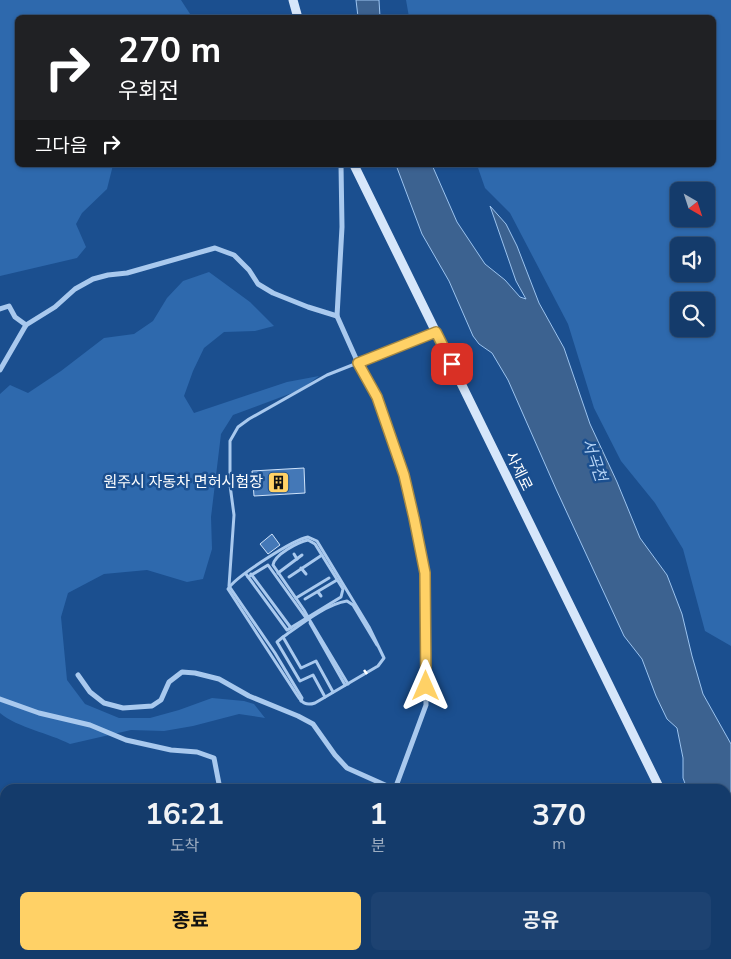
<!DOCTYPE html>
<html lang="ko">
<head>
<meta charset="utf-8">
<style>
  body { margin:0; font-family:"Nunito Sans","Noto Sans KR",sans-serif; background:#1d4271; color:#f1f3f6; height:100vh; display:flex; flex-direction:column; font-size:19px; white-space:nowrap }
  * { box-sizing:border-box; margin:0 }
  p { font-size:16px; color:#9dadc1 }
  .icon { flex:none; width:28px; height:28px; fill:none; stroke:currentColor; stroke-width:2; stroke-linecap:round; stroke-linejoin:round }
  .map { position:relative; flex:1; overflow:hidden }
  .panel { position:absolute; left:0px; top:784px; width:731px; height:176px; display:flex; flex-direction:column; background:#143b6b; border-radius:15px 15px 0 0; box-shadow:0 1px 4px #0004,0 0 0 1px #33557e }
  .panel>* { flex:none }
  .banner { position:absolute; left:15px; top:15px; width:701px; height:152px; border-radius:8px; box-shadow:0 1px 4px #0004,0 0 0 1px #33557e; background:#202124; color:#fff; overflow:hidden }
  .needle { width:32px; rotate:141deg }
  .controls { position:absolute; left:670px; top:182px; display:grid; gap:10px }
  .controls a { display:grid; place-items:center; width:45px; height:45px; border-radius:8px; background:#143b6b; box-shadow:0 1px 4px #0004,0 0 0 1px #33557e; font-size:25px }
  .pin { position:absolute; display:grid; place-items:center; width:42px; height:42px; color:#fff; margin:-21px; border-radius:10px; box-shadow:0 2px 8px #0006 }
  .me { position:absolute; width:55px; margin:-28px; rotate:0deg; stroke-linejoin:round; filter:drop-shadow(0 0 4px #0008) }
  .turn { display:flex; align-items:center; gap:18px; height:105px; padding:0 20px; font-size:22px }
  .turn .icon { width:65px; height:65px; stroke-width:2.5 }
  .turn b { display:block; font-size:35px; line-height:42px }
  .then { display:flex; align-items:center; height:48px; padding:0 20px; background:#0003; gap:10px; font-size:19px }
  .eta { display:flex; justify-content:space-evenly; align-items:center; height:85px; text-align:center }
  .eta b { font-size:30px; font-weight:700; line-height:35px }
  .cta { display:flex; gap:10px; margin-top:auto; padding:10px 20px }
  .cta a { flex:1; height:58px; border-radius:8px; background:#ffd166; color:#111; font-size:20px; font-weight:700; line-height:58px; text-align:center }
  .cta a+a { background:#1d4271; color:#f1f3f6 }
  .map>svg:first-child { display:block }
  .green { fill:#2e69ad; fill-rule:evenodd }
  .water { fill:#3c6290; stroke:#9cc4f0 }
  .building { fill:#4478b7; stroke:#cfe3fa }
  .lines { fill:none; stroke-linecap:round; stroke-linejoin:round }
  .lane { stroke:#a9c9ee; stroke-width:3 }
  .street { stroke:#a9c9ee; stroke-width:5 }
  .secondary { stroke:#d6e6fa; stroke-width:9 }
  .rail { stroke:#fff; stroke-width:2.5; stroke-dasharray:9 4; stroke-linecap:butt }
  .route-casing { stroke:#a68842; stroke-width:12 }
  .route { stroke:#ffd166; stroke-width:9 }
  .labels { text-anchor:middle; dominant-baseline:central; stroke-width:5; stroke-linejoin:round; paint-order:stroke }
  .street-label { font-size:15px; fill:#fff; stroke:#1b4f8f }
  .poi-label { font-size:15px; fill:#fff; stroke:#1b4f8f; text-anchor:end }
  .water-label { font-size:16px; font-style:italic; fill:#b5d3f5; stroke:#1b4f8f }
</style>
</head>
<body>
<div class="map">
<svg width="731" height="959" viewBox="0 0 731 959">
  <rect width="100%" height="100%" fill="#1b4f8f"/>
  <g class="green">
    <path d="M0 0H181L192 17 18 18V165H113L107 189 82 213 76 224 86 247 77 258 0 276Z"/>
    <path d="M406 0H731V646L705 631 683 549 655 503 621 461 594 408 568 324 510 213 485 188 477 165H714V18L409 17ZM679 191H706V219H679ZM706 246V274H679V246ZM679 301H706V329H679Z"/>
    <path d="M209 272 250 302 274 326 255 331 224 332 204 348 193 371 184 396 194 413 287 382 319 376 300 390 233 415 221 434 211 517 212 549 203 579 187 582 147 570 104 574 68 593 61 617 67 680 85 704 119 718H150L179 710 212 698 244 701 254 704 265 718 239 714 193 726 164 731 131 730 70 744C49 733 18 728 0 713V394L10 385 28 393 61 371 104 338 134 334 153 321 167 298 183 281Z"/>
    <path d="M0 820 5 822V955H187L182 959H0Z"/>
  </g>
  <g class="water">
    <path d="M356 0H379L380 17H358Z"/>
    <path d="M396 165H432L457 222 485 264 505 280 520 297 526 299 516 281 490 206 506 224 517 246 539 303 564 348 590 424 617 482 640 538 667 575 682 614 692 656 703 694 731 744V846L726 840V789H687L683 778V758L677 728 667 719 656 696 642 659 624 636 556 489 508 380 492 353 479 344 473 336 449 281 422 234Z"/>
  </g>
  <g class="building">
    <path d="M304 468 305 493 254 496 252 471Z"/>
    <path d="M272 534 280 545 268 554 260 544Z"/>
  </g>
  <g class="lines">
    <g class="lane">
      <path d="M308 537 317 541 369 627 384 658 378 666 315 703C306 706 302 703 297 695L228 589C235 577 294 539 308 537Z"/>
      <path d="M294 554 297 559"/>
      <path d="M301 568 306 574"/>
      <path d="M278 573 302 555"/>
      <path d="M246 574 287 630 341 597 343 589 315 544 308 540C298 542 274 555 273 565L304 610 309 619 348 684"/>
      <path d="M251 574 291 628"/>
      <path d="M248 577 268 565 306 618"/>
      <path d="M289 577 322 555"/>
      <path d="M318 592 321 596"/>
      <path d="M296 598 329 578"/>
      <path d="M305 599 337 580"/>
      <path d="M310 623 345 685"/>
      <path d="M283 637 277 642 300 681 313 675 325 697"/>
      <path d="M333 692 316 661 301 668 283 637C300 625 326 604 347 601L353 605 377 645"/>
      <path d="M301 701 302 698 275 653 229 586 234 515 230 485V441L238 427 249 419 327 375 436 332"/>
    </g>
    <g class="street">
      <path d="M341 165 342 227 337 316 358 363 377 397 404 475 425 573 426 705 395 789"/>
      <path d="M0 309 9 306 15 317 26 325"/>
      <path d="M0 370 26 325 55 307 75 289 93 279 108 275 127 273 215 248 234 255 249 270 258 284 273 293 308 307 337 316"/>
      <path d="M78 675 90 692 104 703 123 708 152 706 161 700 169 682 182 672 195 673 219 679 249 696 298 716 313 724 335 755 347 768 394 789"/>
      <path d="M0 699 39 713 90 725 126 740 171 750 197 752 214 758 220 789"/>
      <path d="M304 955 305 959"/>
      <path d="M387 955 389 959"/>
      <path d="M478 955 480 959"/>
    </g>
    <g class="secondary">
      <path d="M293 0 298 18"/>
      <path d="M354 165 660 789"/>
      <path d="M726 910 731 917"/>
    </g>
    <path class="rail" d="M364 670 367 674"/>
  </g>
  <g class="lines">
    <defs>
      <path id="route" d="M426 686 425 573 414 518 404 475 377 397 358 363 436 332 452 364"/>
    </defs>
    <use href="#route" class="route-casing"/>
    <use href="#route" class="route"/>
  </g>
  <defs>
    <symbol id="building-square" viewBox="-11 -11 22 22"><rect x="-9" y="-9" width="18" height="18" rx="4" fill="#ffd166" stroke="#1b4f8f"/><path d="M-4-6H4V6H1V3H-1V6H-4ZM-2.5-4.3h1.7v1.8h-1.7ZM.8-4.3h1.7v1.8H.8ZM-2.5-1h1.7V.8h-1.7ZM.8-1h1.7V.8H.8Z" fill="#111"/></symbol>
  </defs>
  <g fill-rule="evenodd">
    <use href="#building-square" x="266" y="470" width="25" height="25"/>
  </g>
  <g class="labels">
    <g class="street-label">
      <text transform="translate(519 471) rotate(64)">사제로</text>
    </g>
    <g class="poi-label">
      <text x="263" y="482">원주시 자동차 면허시험장</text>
    </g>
    <g class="water-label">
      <text transform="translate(594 460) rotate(71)">서곡천</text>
    </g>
  </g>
</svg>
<div class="controls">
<a><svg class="needle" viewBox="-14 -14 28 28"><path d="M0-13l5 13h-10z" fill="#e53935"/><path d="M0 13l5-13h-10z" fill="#9dadc1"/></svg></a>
<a><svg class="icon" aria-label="sound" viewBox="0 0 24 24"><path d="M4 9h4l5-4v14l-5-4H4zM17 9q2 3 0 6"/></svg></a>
<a><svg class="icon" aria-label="search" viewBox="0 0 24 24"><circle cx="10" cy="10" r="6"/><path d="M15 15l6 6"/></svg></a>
</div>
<div class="pin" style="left:452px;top:364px;background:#d93025"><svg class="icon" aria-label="arrive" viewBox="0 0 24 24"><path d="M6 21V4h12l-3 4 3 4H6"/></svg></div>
<svg class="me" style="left:426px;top:686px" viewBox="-20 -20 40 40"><path d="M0-17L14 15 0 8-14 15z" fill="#ffd166" stroke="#fff" stroke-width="4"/></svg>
<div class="banner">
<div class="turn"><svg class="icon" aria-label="right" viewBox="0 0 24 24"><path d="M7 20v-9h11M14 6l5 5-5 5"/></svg><div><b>270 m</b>우회전</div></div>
<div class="then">그다음<svg class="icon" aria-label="right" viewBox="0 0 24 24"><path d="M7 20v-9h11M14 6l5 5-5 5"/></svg></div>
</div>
<section class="panel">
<div class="eta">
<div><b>16:21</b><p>도착</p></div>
<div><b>1</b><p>분</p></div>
<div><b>370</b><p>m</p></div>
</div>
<div class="cta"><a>종료</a><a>공유</a></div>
</section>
</div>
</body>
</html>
